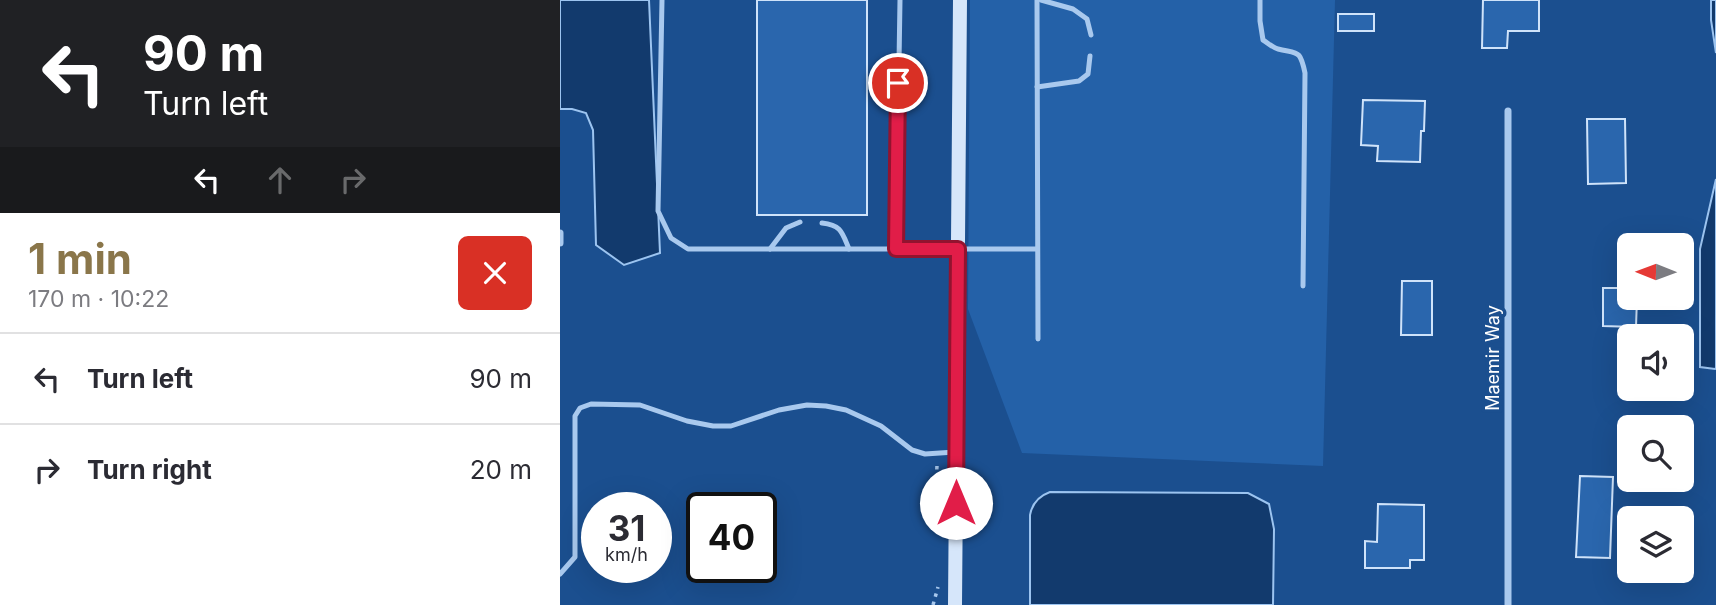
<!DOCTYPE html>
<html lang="en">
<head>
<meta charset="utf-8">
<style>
  body { margin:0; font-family:Inter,sans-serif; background:#f2f2f3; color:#2b2b33; height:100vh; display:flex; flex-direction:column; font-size:26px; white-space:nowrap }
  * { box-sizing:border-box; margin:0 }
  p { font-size:23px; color:#7c7c81 }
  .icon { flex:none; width:38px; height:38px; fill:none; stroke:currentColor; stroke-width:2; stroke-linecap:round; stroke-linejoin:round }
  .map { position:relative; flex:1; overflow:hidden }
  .sheet { display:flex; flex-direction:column; background:#fff; width:560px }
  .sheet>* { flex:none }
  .banner { background:#202124; color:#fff; overflow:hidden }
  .needle { width:46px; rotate:271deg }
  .fabs { position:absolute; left:1057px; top:233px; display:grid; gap:14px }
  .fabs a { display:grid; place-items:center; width:77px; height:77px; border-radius:10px; background:#fff; box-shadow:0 7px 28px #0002; font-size:35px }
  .speed { position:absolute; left:21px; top:492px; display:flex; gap:14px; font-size:35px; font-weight:700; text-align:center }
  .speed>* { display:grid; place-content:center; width:91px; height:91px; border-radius:50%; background:#fff; box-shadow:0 7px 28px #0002; line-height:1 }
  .speed small { font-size:18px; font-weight:400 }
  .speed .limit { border:4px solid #111; border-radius:10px; background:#fff; color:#111 }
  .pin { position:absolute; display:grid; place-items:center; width:60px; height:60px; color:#fff; margin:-30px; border:4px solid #fff; border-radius:50%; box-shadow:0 2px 7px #0007 }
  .me { position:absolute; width:77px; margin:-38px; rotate:0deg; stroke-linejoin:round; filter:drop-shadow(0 0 5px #0008) }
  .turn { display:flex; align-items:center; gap:24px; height:147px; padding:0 28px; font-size:32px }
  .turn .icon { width:91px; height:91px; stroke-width:2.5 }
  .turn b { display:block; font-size:49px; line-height:60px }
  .lanes { display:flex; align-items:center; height:66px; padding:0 28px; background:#0003; justify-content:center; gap:35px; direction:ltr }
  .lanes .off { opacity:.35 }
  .round { display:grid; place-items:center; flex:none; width:74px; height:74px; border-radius:10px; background:#f2f2f3 }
  .headline { display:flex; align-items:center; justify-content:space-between; height:119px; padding:0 28px }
  h1 { font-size:42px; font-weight:700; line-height:52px; color:#8a764a }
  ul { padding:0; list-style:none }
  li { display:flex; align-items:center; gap:21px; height:91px; padding:0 28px; border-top:2px solid #e1e1e2 }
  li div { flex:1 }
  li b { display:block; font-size:26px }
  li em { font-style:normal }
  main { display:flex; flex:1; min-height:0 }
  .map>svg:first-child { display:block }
  .green { fill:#2461a8 }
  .water { fill:#123a6d; stroke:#9cc4f0; stroke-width:2 }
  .building { fill:#2a66ad; stroke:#cfe3fa; stroke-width:2 }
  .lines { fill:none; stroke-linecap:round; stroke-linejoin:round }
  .path { stroke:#a9c9ee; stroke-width:3.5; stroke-dasharray:3.5 5; stroke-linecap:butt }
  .lane { stroke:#a9c9ee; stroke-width:5 }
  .street { stroke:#a9c9ee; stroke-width:7 }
  .secondary { stroke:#d6e6fa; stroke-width:14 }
  .route-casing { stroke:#92132f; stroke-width:18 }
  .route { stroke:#e11d48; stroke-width:12 }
  .labels { text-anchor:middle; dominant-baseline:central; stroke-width:7; stroke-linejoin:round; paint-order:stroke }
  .street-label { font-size:18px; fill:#fff; stroke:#1b4f8f }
</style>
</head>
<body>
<main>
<section class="sheet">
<div class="banner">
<div class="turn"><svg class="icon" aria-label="left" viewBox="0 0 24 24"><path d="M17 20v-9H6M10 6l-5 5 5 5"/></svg><div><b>90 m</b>Turn left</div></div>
<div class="lanes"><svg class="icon" aria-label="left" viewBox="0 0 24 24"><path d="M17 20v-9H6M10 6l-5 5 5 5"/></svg><svg class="icon off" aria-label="ahead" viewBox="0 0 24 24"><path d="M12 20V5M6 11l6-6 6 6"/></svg><svg class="icon off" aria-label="right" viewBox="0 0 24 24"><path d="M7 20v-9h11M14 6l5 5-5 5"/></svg></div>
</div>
<div class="headline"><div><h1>1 min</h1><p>170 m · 10:22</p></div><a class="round" style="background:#d93025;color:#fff"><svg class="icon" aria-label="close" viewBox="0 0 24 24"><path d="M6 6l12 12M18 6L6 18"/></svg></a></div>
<ul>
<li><svg class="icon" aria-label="left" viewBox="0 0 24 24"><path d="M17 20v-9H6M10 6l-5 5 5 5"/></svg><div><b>Turn left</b></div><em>90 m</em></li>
<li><svg class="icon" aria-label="right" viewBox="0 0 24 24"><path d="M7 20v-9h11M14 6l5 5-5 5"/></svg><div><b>Turn right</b></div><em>20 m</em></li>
</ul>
</section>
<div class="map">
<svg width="1156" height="605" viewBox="0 0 1156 605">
  <rect width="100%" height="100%" fill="#1b4f8f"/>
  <path class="green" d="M410 0H775L763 466 462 453 408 309Z"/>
  <g class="water">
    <path d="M0 0H89L100 253 64 265 36 245 33 130 26 113 12 109H0Z"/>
    <path d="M1151 0H1156V53L1151 20Z"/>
    <path d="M1156 179V368L1155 369 1140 367V249Z"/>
    <path d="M490 492 688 493 709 504 714 529 713 605H470V515C472 504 479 496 490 492Z"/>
  </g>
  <g class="building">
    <rect x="197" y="0" width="110" height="215"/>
    <path d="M923 0H979V31H948L947 48H922Z"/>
    <rect x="778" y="14" width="36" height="17"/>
    <path d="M803 100 865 101 864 131H861L860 162 817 161 818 146 801 145Z"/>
    <path d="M1027 119H1065L1066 183 1028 184Z"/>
    <path d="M842 281H872V335H841Z"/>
    <path d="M1043 288H1069V298H1077L1076 327 1043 326Z"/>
    <path d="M1020 476 1053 477 1050 558 1016 557Z"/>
    <path d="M818 504 864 505V560H850V568H805V541L817 542Z"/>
  </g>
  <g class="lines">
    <g class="path">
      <path d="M377 466 375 502 378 530"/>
      <path d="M373 605 378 587"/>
    </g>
    <g class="lane">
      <path d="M102 0 98 211 111 238 128 249H477"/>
      <path d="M477 0 478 339"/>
      <path d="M481 0 513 9 527 19 531 35"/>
      <path d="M700 0V21L703 40C708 43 713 48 718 49 738 54 740 49 745 73L743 286"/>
      <path d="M477 87 519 81 528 74 530 56"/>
      <path d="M262 223C281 225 282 232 289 249"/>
      <path d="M210 249 226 228 240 222"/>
      <path d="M336 249 340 0"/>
      <path d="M0 574 15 557V416L20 408 31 404 80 405 127 421 153 426H171L219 410 247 405 266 406 286 410 321 426 352 450 365 454 395 452"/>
    </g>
    <g class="street">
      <path d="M0 233V243"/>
      <path d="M948 605V111"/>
    </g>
    <path class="secondary" d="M395 605 400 0"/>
  </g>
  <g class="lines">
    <defs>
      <path id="route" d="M338 83 336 249H398L396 503"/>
    </defs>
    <use href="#route" class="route-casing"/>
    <use href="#route" class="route"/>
  </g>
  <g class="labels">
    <g class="street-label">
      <text transform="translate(932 358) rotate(-90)">Maemir Way</text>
    </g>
  </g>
</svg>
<div class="fabs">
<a><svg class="needle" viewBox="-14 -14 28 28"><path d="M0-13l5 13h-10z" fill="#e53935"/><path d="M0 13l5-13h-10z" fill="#7c7c81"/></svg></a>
<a><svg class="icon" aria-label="sound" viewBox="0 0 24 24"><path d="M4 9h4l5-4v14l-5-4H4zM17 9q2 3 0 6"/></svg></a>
<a><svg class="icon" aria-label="search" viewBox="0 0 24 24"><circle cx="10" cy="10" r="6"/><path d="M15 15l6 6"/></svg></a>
<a><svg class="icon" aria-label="layers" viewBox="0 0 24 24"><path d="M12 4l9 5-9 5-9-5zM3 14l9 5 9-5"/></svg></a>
</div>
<div class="speed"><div>31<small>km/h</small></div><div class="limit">40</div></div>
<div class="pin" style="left:338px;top:83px;background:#d93025"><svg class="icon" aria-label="arrive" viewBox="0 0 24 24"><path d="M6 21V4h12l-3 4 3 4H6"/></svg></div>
<svg class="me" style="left:396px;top:503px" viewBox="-20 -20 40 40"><circle r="19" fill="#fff"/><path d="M0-13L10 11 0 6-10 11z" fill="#e11d48"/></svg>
</div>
</main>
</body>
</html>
